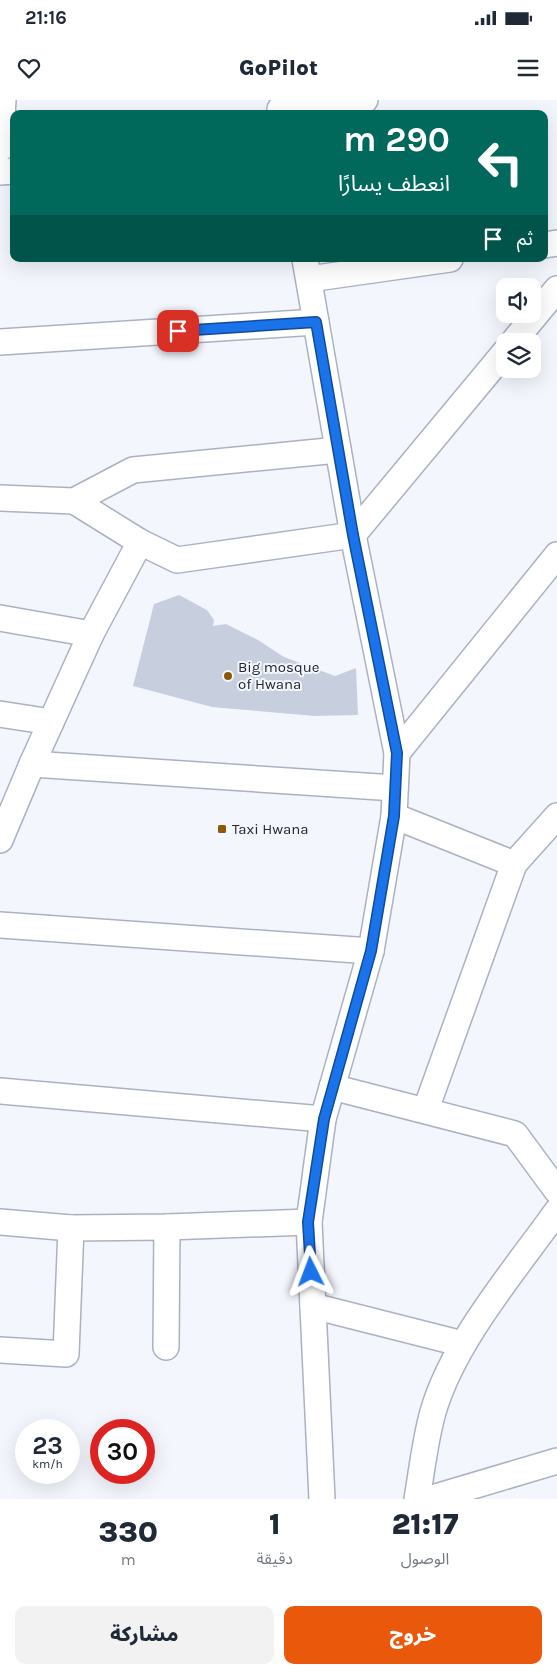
<!DOCTYPE html>
<html lang="ar">
<head>
<meta charset="utf-8">
<style>
  body { margin:0; font-family:Karla,"Noto Sans Arabic",sans-serif; background:#f2f2f3; color:#1f2937; direction:rtl; height:100vh; display:flex; flex-direction:column; font-size:19px; white-space:nowrap }
  * { box-sizing:border-box; margin:0 }
  p { font-size:16px; color:#747a83 }
  .icon { flex:none; width:28px; height:28px; fill:none; stroke:currentColor; stroke-width:2; stroke-linecap:round; stroke-linejoin:round }
  .map { position:relative; height:1399px; overflow:hidden; direction:ltr }
  .panel { display:flex; flex-direction:column; background:#fff; flex:1 }
  .panel>* { flex:none }
  .hud { position:absolute; left:10px; top:10px; width:538px; height:152px; border-radius:10px; box-shadow:0 5px 20px #0002; direction:rtl; background:#00695c; color:#fff; overflow:hidden }
  .fabs { position:absolute; left:496px; top:178px; display:grid; gap:10px }
  .fabs a { display:grid; place-items:center; width:45px; height:45px; border-radius:10px; background:#fff; box-shadow:0 5px 20px #0002; font-size:25px }
  .speed { position:absolute; left:15px; top:1319px; display:flex; gap:10px; font-size:25px; font-weight:700; text-align:center }
  .speed>* { display:grid; place-content:center; width:65px; height:65px; border-radius:50%; background:#fff; box-shadow:0 5px 20px #0002; line-height:1 }
  .speed small { font-size:12px; font-weight:400 }
  .speed .limit { border:8px solid #d22; background:#fff; color:#111 }
  .pin { position:absolute; display:grid; place-items:center; width:42px; height:42px; color:#fff; margin:-21px; border-radius:10px; box-shadow:0 2px 8px #0006 }
  .me { position:absolute; width:55px; margin:-28px; rotate:357deg; stroke-linejoin:round; filter:drop-shadow(0 0 4px #0008) }
  .turn { display:flex; align-items:center; gap:18px; height:105px; padding:0 15px; font-size:22px }
  .turn .icon { width:65px; height:65px; stroke-width:2.5 }
  .turn b { display:block; font-size:35px; line-height:42px }
  .then { display:flex; align-items:center; height:48px; padding:0 15px; background:#0003; gap:10px; font-size:19px }
  .eta { display:flex; justify-content:space-evenly; align-items:center; height:85px; text-align:center }
  .eta b { font-size:30px; font-weight:800; line-height:35px }
  .cta { display:flex; gap:10px; margin-top:auto; padding:10px 15px }
  .cta a { flex:1; height:58px; border-radius:10px; background:#ea580c; color:#fff; font-size:20px; font-weight:800; line-height:58px; text-align:center }
  .cta a+a { background:#f2f2f3; color:#1f2937 }
  .status { display:flex; justify-content:space-between; align-items:center; height:35px; padding:0 25px; background:#fff; direction:ltr }
  .status svg { height:14px; fill:currentColor }
  header { display:flex; justify-content:space-between; align-items:center; height:65px; padding:0 15px; background:#fff; font-size:22px; font-weight:800 }
  .map>svg:first-child { display:block }
  .building { fill:#c7cfdf }
  .lines { fill:none; stroke-linecap:round; stroke-linejoin:round }
  .minor-casing { stroke:#aab2c1; stroke-width:28 }
  .minor { stroke:#fff; stroke-width:25 }
  .route-casing { stroke:#114b97; stroke-width:12 }
  .route { stroke:#1a73e8; stroke-width:9 }
  .poi-dot { fill:#8d5908; stroke:#f3f6fd; stroke-width:2 }
  .labels { text-anchor:middle; dominant-baseline:central; stroke-width:4; stroke-linejoin:round; paint-order:stroke }
  .poi-label { font-size:15px; fill:#23262c; stroke:#f3f6fd; text-anchor:start }
</style>
</head>
<body>
<div class="status"><b>21:16</b><svg viewBox="0 0 49 12"><path d="M0 12V9h3v3zM5 12V6h3v6zM10 12V3h3v9zM15 12V0h3v12zM26 1h20v11H26zM47 4h2v5h-2z"/></svg></div>
<header><svg class="icon" aria-label="menu" viewBox="0 0 24 24"><path d="M4 6h16M4 12h16M4 18h16"/></svg>GoPilot<svg class="icon" aria-label="heart" viewBox="0 0 24 24"><path d="M12 20l-8-8c-3-5 5-10 8-4 3-6 11-1 8 4z"/></svg></header>
<div class="map">
<svg width="557" height="1399" viewBox="0 0 557 1399">
  <rect width="100%" height="100%" fill="#f3f6fd"/>
  <path class="building" d="M179 495 207 510 214 520 213 526 226 524 258 540 284 557 335 576 356 568 358 615 315 616 212 607 133 586 154 504Z"/>
  <g class="lines">
    <defs>
      <g id="minor">
        <path d="M280 9 365 0"/>
        <path d="M0 49 3 0"/>
        <path d="M0 72 14 71"/>
        <path d="M544 145 557 143"/>
        <path d="M305 159 353 435 397 653 394 716 514 764 557 716"/>
        <path d="M309 179 450 159"/>
        <path d="M514 241 557 189"/>
        <path d="M0 242 316 222"/>
        <path d="M0 398 74 401 133 370 338 350"/>
        <path d="M74 401 140 442"/>
        <path d="M0 518 91 534"/>
        <path d="M0 614 51 622"/>
        <path d="M397 653 557 455"/>
        <path d="M32 664 395 688"/>
        <path d="M0 740 32 664 91 534 140 442 177 460 353 435 505 252"/>
        <path d="M0 825 371 851"/>
        <path d="M332 987 515 1034 557 1091"/>
        <path d="M0 991 323 1019"/>
        <path d="M426 1009 514 764"/>
        <path d="M0 1122 71 1128 167 1127 309 1122"/>
        <path d="M313 1206 463 1244"/>
        <path d="M166 1247 167 1127"/>
        <path d="M0 1250 66 1254 71 1128"/>
        <path d="M322 1399 309 1122 323 1019 371 851 394 716"/>
        <path d="M417 1399C422 1370 425 1340 433 1312 453 1242 515 1170 557 1111"/>
        <path d="M429 1399 557 1361"/>
      </g>
    </defs>
    <use href="#minor" class="minor-casing"/>
    <use href="#minor" class="minor"/>
  </g>
  <g class="lines">
    <defs>
      <path id="route" d="M178 231 316 222 353 435 397 653 394 716 371 851 324 1019 308 1122 311 1172"/>
    </defs>
    <use href="#route" class="route-casing"/>
    <use href="#route" class="route"/>
  </g>
  <g class="poi-dot">
    <circle cx="228" cy="576" r="5"/>
    <rect x="217" y="724" width="10" height="10" rx="2.5"/>
  </g>
  <g class="labels">
    <g class="poi-label">
      <text x="238" y="567">Big mosque<tspan x="238" dy="17">of Hwana</tspan></text>
      <text x="232" y="729">Taxi Hwana</text>
    </g>
  </g>
</svg>
<div class="fabs">
<a><svg class="icon" aria-label="sound" viewBox="0 0 24 24"><path d="M4 9h4l5-4v14l-5-4H4zM17 9q2 3 0 6"/></svg></a>
<a><svg class="icon" aria-label="layers" viewBox="0 0 24 24"><path d="M12 4l9 5-9 5-9-5zM3 14l9 5 9-5"/></svg></a>
</div>
<div class="speed"><div>23<small>km/h</small></div><div class="limit">30</div></div>
<div class="pin" style="left:178px;top:231px;background:#d93025"><svg class="icon" aria-label="arrive" viewBox="0 0 24 24"><path d="M6 21V4h12l-3 4 3 4H6"/></svg></div>
<svg class="me" style="left:311px;top:1172px" viewBox="-20 -20 40 40"><path d="M0-17L14 15 0 8-14 15z" fill="#1a73e8" stroke="#fff" stroke-width="4"/></svg>
<div class="hud">
<div class="turn"><svg class="icon" aria-label="left" viewBox="0 0 24 24"><path d="M17 20v-9H6M10 6l-5 5 5 5"/></svg><div><b>290 m</b>انعطف يسارًا</div></div>
<div class="then">ثم<svg class="icon" aria-label="arrive" viewBox="0 0 24 24"><path d="M6 21V4h12l-3 4 3 4H6"/></svg></div>
</div>
</div>
<section class="panel">
<div class="eta">
<div><b>21:17</b><p>الوصول</p></div>
<div><b>1</b><p>دقيقة</p></div>
<div><b>330</b><p>m</p></div>
</div>
<div class="cta"><a>خروج</a><a>مشاركة</a></div>
</section>
</body>
</html>
